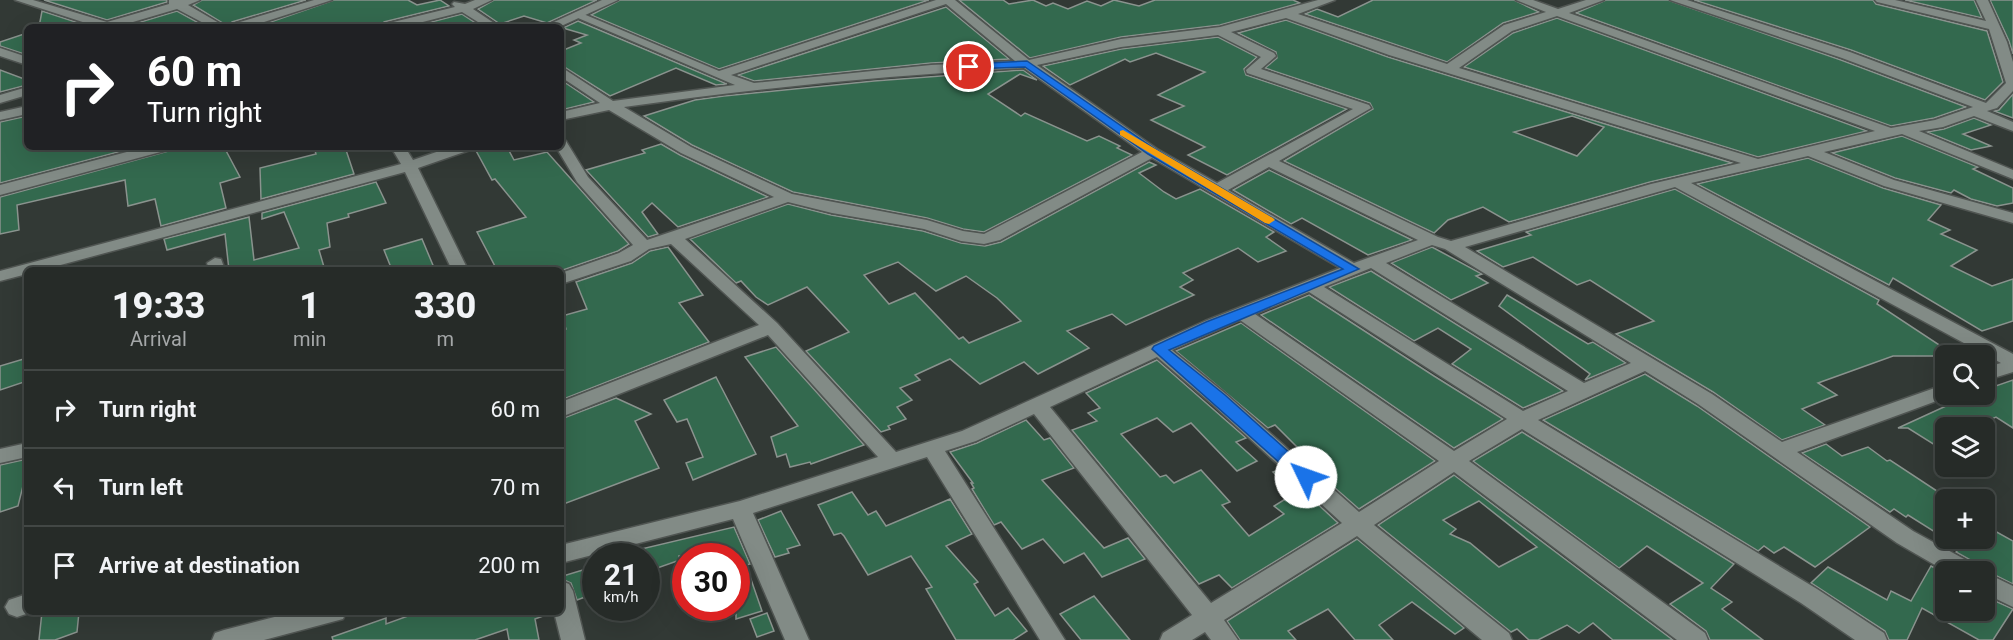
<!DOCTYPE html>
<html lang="en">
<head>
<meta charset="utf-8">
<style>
  body { margin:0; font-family:Roboto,sans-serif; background:#323734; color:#f1f3f6; height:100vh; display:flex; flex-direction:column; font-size:22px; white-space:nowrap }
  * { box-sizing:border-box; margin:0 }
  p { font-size:20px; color:#a4a7a8 }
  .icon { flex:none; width:33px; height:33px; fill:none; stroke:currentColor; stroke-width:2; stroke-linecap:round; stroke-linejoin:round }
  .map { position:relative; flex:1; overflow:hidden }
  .details { position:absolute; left:24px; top:267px; width:540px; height:348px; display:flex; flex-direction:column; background:#262b28; border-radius:9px; box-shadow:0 6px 24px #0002,0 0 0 2px #424745 }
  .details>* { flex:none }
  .hud { position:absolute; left:24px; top:24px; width:540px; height:126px; border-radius:9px; box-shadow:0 6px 24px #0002,0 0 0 2px #424745; background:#202124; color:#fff; overflow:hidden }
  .fabs { position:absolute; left:1935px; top:345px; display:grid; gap:12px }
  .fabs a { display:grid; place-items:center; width:60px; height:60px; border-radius:9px; background:#262b28; box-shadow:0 6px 24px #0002,0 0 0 2px #424745; font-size:30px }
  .speed { position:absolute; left:582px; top:543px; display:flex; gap:12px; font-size:30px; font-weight:700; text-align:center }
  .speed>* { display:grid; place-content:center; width:78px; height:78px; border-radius:50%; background:#262b28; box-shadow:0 6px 24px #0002,0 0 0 2px #424745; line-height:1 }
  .speed small { font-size:15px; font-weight:400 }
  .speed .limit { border:9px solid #d22; background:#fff; color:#111 }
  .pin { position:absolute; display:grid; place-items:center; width:51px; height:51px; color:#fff; margin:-26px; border:3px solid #fff; border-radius:50%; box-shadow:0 2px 6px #0007 }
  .me { position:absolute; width:66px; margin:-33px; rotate:312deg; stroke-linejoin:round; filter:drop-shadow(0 0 4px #0008) }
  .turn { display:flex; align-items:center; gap:21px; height:126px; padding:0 24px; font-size:27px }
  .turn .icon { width:78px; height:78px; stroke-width:2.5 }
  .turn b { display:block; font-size:42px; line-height:51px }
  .eta { display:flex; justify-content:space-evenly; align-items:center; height:102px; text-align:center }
  .eta b { font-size:36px; font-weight:800; line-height:42px }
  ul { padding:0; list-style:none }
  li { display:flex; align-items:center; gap:18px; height:78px; padding:0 24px; border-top:2px solid #424745 }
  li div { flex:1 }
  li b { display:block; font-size:22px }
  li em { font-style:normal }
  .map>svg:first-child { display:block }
  .building { fill:#33694e; stroke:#8a938e; stroke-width:1.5; fill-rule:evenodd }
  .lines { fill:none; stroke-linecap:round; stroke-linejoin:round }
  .street-casing { stroke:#505552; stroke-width:3 }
  .secondary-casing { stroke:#505552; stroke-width:3 }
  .street { fill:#828b86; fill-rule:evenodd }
  .secondary { fill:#828b86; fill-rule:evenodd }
  .route { fill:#1a73e8; stroke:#114b97; stroke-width:1.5 }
  .slow { fill:#f59e0b }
</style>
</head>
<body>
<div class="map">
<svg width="2013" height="640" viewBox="0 0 2013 640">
  <rect width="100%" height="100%" fill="#323935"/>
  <g class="building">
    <path d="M44 0H167V2L107 20Z"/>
    <path d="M202 0H306L232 22 229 27 193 5Z"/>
    <path d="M334 0H408L417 5 440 0 449 6 384 22 381 27H256Z"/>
    <path d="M494 0H597L547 23 524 16 500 24 478 9Z"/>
    <path d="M620 0H929L719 69 591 15Z"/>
    <path d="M959 0H1003L1009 4 1033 0 1046 6 1053 3 1068 9 1087 1 1101 6 1114 0 1139 6 1155 0H1293L1300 3 1220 25 1121 37 1030 58Z"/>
    <path d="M1373 0H1514L1539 12 1503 23 1447 62 1305 14 1317 9 1338 17Z"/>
    <path d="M1606 0H1668L1841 60 1966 107 1934 118 1891 126 1576 13Z"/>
    <path d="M1694 0H1873L1876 4 1987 31 2003 82 1985 100 1851 50Z"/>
    <path d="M1905 0H1974L1982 18Z"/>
    <path d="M1990 0H2013V54L2009 41Z"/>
    <path d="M946 7 1009 59 931 63 754 81 738 75Z"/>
    <path d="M42 11 91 27H39Z"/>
    <path d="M177 11 206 27H124Z"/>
    <path d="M462 14 482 27H412Z"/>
    <path d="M1557 18 1867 131 1758 157 1464 67 1513 33Z"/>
    <path d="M1286 20 1388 57 1732 163 1650 182 1509 222 1483 207 1448 220 1434 233 1284 161 1373 109 1370 103 1265 68 1277 58 1276 52 1238 33ZM1572 116 1604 127 1577 156 1514 132Z"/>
    <path d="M578 21 727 84 716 85 676 68 610 96 561 65V51L581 43 574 40 587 35 563 28Z"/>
    <path d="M27 33V55L0 46V42Z"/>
    <path d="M1218 37 1257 57 1244 69 1246 75 1347 109 1227 175 1188 155 1205 147 1151 120 1184 106 1158 95 1205 72 1156 53 1130 62 1125 59 1070 85 1043 66 1121 49Z"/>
    <path d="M0 70 27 80V85L0 92Z"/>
    <path d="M1023 70 1037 80 1020 74 988 94 1021 116 1025 113 1087 141 1099 136 1120 146 1117 148 1132 155 984 232 963 229 927 218 793 192 692 145 644 116 695 100 724 96 874 81Z"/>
    <path d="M561 80 594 102 561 110Z"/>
    <path d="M2013 94V118L1994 111 1999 110Z"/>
    <path d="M27 116V147H121L122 151 0 183V122Z"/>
    <path d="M1974 118 1991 125 1963 134 1991 146 1971 150 1927 132 1944 129Z"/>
    <path d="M1902 136 1978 167 1973 169 2013 188V203L1997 206 1971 199 1954 190 1951 193 1895 178 1832 153Z"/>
    <path d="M661 144 680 155 768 197 678 227 652 203 642 212 658 234 648 237 586 170 645 153 642 150Z"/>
    <path d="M183 147H224L240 177 220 183 226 208 161 226 155 199 128 206 125 180 17 205 19 230 0 234V197Z"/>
    <path d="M314 147H345L354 174 261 199 260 168 316 154Z"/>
    <path d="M474 147H507L514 160 547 152 629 244 618 251 563 270H497L477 232 526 217 495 179 492 180Z"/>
    <path d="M1808 158 1883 188 1941 205 1928 220 1950 230 1941 234 1977 250 1951 266 1992 286 2013 279V321L1982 331 1893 278 1889 285 1697 184Z"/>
    <path d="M1149 162 1156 165 1139 173 1164 192 1176 199 1200 189 1274 232 1266 237 1286 251 1258 262 1238 248 1183 273 1193 280 1180 287 1194 295 1126 325 1112 314 1067 331 1089 348 1038 374 1024 362 980 384 950 359 915 375 920 380 900 388 912 400 897 407 906 419 888 426 890 429 881 432 806 351 849 332 807 287 768 305 756 297 741 281 736 283 690 239 788 204 831 215 923 231 961 243 985 246 1001 242ZM898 262 936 291 966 276 997 298 1021 321 969 343 963 337 959 339 915 293 889 304 864 275Z"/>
    <path d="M1269 170 1412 240 1368 255 1302 218 1291 224 1233 190Z"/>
    <path d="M376 182 386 203 348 214 349 217 327 223 330 247 319 250 324 267 313 270H229L225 234 167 250 164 239 249 217 254 260 299 248 284 212 262 219V213Z"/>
    <path d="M1675 189 1879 300 1877 304 1956 356H1893L1818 383 1837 395 1802 409 1825 425 1782 440 1713 392 1616 334 1654 321 1590 280 1577 285 1533 257 1503 267 1477 251 1531 235 1526 232Z"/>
    <path d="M422 239 435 270H392L384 250Z"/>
    <path d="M668 247 703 295 679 303 709 342 561 400V331L566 329 562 316 587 309 576 282 632 263 650 251Z"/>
    <path d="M1432 247 1482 274 1476 276 1488 283 1451 300 1391 263Z"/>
    <path d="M1371 271 1563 391 1523 408 1452 364 1471 349 1438 328 1414 341 1329 287Z"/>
    <path d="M1309 295 1434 376 1503 419 1454 448 1261 315Z"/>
    <path d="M1507 295 1588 344 1593 342 1626 363 1585 380 1590 374 1499 306Z"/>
    <path d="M1241 323 1435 461 1359 509 1302 459 1307 457 1275 425 1268 428 1176 351Z"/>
    <path d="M776 347 864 445 811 464 810 462 790 467 786 454 777 457 771 437 798 426 745 357Z"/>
    <path d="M27 358V381L0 390V366Z"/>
    <path d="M1157 360 1246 438 1236 442 1257 461 1237 471 1191 423 1173 432 1157 418 1121 434 1160 477 1166 475 1174 483 1201 470 1230 502 1222 505 1249 536 1284 514 1274 506 1295 493 1273 472 1280 469 1338 523 1232 588 1219 575 1199 584 1072 430 1097 421 1088 413 1100 408 1086 393Z"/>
    <path d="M1645 374 1697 406 1870 527 1815 567 1784 547 1774 553 1764 546 1758 551 1543 420Z"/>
    <path d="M716 377 756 454 693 480 686 463 703 457 687 419 677 422 664 400Z"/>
    <path d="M2013 380V428L1996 417 1971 428H1946V452L1908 428H1898L1970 395 1984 394V390Z"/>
    <path d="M616 398 651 414 635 421 659 468 561 505V419Z"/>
    <path d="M1026 420 1044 440 1050 438 1074 468 1042 480 1104 548 1128 538 1145 559 1102 577 1084 553 1064 563 1043 539 1022 549 1001 522 994 525 972 489 974 488 971 483H973L950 452 977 443Z"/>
    <path d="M1522 432 1734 564 1711 588 1732 602 1722 609 1763 640H1710L1706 631 1670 604 1703 583 1647 546 1619 568 1473 461Z"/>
    <path d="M1826 444 1842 456 1868 447 1887 461 1890 460 1946 497 1940 500 1946 503V539L1908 515 1906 517 1894 509 1890 512 1802 453Z"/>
    <path d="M27 459V470L18 506 0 512V465Z"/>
    <path d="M1454 475 1598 584 1673 640H1613L1593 623 1579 633 1567 625 1538 640H1529L1517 629 1511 632 1378 525ZM1479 501 1537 547 1499 567 1470 543 1450 534 1456 529 1443 520Z"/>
    <path d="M852 492 868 515 876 511 886 526 950 499 972 534 946 546 978 582 974 584 995 616 1008 608 1027 631 1013 640H956L926 589 932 587 911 556 868 575 844 536 841 533 834 535 818 505Z"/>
    <path d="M781 511 800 545 787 549 789 553 775 557 758 520Z"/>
    <path d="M1984 525 2013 541V584L1985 570 1980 572 1976 563 1956 552 1971 538H1984Z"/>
    <path d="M734 527 750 564 746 565 762 611 736 619V556H679L680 560 646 572V556H638L637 550Z"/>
    <path d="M1357 539 1464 628 1455 634 1412 602 1379 625 1393 640H1355L1328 609 1288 631 1296 640H1240L1227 621Z"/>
    <path d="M596 566V593L577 600 571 583 564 580 563 576Z"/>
    <path d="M1931 566 1946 574V610H1984V596L2013 609 1993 640H1979L1922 608 1907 640H1889L1885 631 1811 583 1828 567 1887 600 1891 591 1911 601Z"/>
    <path d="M1094 596 1130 640H1081L1060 614Z"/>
    <path d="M42 612H79L77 632 55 640H39Z"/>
    <path d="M419 612H546V615L535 619 539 640H509L507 629 475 640H333L332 637 386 618V624Z"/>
    <path d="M767 613 774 631 757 637 750 619Z"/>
  </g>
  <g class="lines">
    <defs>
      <g id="street">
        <path d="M15 0H33L107 22 169 4V0H200L188 5 226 27H211L177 9 116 27H98Z"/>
        <path d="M314 0H332L249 27H231L233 24Z"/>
        <path d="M475 0H492L473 9 500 27H486L462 12 403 27H383L385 24 455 7 452 4 454 2 465 4Z"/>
        <path d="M936 0H955L1029 60 1121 39 1220 27 1318 0H1335L1298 14 1447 64 1504 25 1546 12 1516 0H1533L1558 9 1586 0H1604L1569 13 1891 128 1935 120 1973 107 1842 58 1670 0H1687L1850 52 1986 103 2006 83 1989 29 1877 2 1875 0H1895L1986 21 1976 0H1988L2007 42 2013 62V91L1997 108 1987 111 2013 122V131L1974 116 1943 127 1919 131 2013 170V179L1902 134 1824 152 1894 180 2013 213V223L1884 186 1808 156 1691 183 2013 354V372L1984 381V368L2001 363 1675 187 1465 247 1712 394 1782 442 1946 384V394L1953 395 1797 452 1913 531 1975 565 1978 572H1947L1897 543 1698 404 1645 371 1538 420 1817 589 1884 633 1887 640H1855L1801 603 1522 429 1469 461 1705 633 1708 640H1677L1454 472 1374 525 1509 633 1512 640H1482L1357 536 1224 620 1238 640H1211L1205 632 1192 640H1160L1163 633 1192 615 1034 414 976 441 945 451 1065 640H1040L927 457 753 513 809 640H785L733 519 561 563V545L740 501 878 457 768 335 561 417V402L759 325 671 244 649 249 631 261 561 284V273L619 253 633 245 577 182 556 147H561V140L566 141 588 177 647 240 774 197 681 153 609 110 561 120V112L600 103 561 77V67L613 101 735 85 571 15 577 12 581 13 719 71ZM946 4 1015 61 931 65 754 83 731 75ZM1557 16 1875 131 1758 159 1459 68 1512 31ZM1286 18 1389 55 1741 163 1651 184 1451 241 1438 237 1279 161 1371 108 1369 105 1261 69 1276 56 1274 53 1231 32ZM1218 35 1261 57 1246 70 1247 73 1353 109 1217 183 1157 149 1037 65 1121 47ZM1024 68 1142 152 984 234 963 231 927 220 792 194 691 147 624 107C757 88 890 75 1024 68ZM1152 158 1340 268 1205 321 962 431 896 452 777 323 685 239 788 202 832 213 924 229 961 241 984 244 1000 240ZM1269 167 1418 240 1354 263 1228 190ZM1432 245 1445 249 1631 363 1584 383 1386 263ZM1371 268 1568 391 1523 411 1324 287ZM1309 292 1507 419 1454 451 1255 314ZM1240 320 1439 461 1359 512 1226 394 1172 350ZM1157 357 1212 404 1342 523 1211 603 1050 407Z"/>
        <path d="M0 48 27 57V65L0 56Z"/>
        <path d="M27 87V95L0 103V95Z"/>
        <path d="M27 106V114L0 120V112Z"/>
        <path d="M391 147H405L413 160 451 147H472L470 150 418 168 468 270H452L405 172 42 270H27V274L0 281V271L401 164Z"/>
        <path d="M215 258 221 259 225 270H209L207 263Z"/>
        <path d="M27 443V457L0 463V449Z"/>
        <path d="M1984 572 2013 586V607L1984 593Z"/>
        <path d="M561 581 569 584 573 591 585 640H561L554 612H561Z"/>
        <path d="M27 594V612H32L17 617 9 614 5 607 9 600Z"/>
        <path d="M294 612H346L343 619 264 640H212L215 633 224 630Z"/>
      </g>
      <g id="secondary">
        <path d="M602 0H618L559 27H543Z"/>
        <path d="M146 147H170L168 150 0 195V185Z"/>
      </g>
    </defs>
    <use href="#street" class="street-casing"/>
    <use href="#secondary" class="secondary-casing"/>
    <use href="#street" class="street"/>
    <use href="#secondary" class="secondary"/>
  </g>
  <path class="route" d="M1027 61 1155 149 1359 269 1169 350 1225 395 1312 473 1314 477 1312 481H1300L1152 349 1154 346 1206 322 1343 269 1148 154 1025 67 969 69 965 67 969 64Z"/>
  <path class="slow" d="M1123 130 1273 218 1275 220 1269 224 1265 223 1120 135V131Z"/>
</svg>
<div class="fabs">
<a><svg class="icon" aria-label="search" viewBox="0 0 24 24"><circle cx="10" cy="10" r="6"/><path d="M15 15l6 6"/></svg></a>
<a><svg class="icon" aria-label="layers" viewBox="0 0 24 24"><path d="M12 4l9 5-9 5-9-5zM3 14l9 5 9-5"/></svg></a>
<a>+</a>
<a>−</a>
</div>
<div class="speed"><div>21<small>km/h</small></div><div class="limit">30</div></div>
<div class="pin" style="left:969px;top:67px;background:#d93025"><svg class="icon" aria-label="arrive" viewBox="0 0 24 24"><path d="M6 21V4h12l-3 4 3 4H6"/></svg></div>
<svg class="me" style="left:1306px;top:477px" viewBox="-20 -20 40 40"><circle r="19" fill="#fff"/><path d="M0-13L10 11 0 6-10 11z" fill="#1a73e8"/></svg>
<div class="hud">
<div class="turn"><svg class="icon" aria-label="right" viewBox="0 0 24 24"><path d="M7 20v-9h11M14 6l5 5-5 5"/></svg><div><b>60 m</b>Turn right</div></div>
</div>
<section class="details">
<div class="eta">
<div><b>19:33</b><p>Arrival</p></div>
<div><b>1</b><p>min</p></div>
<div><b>330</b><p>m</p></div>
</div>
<ul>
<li><svg class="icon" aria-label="right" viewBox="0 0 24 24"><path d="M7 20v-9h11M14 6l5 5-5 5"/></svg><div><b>Turn right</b></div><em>60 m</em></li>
<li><svg class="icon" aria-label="left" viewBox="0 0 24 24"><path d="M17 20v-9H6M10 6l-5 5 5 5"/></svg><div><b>Turn left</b></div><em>70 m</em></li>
<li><svg class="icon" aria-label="arrive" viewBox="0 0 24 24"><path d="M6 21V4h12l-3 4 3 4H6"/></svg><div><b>Arrive at destination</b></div><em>200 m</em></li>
</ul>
</section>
</div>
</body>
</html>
